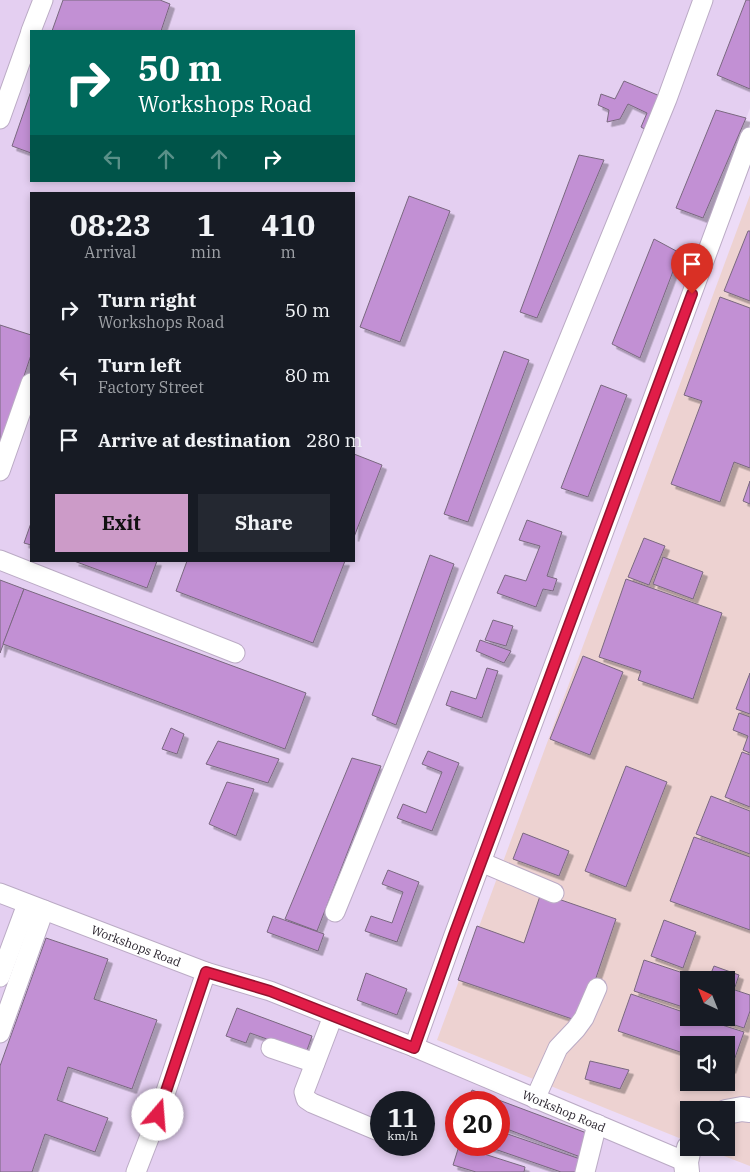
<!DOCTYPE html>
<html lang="en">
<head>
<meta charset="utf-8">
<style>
  body { margin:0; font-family:"IBM Plex Serif",serif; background:#242831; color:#f1f3f6; height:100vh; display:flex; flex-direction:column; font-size:19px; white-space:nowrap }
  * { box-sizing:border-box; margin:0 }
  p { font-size:16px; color:#9ea1a6 }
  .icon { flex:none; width:28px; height:28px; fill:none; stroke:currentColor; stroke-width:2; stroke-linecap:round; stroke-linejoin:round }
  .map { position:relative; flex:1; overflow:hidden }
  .details { position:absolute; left:30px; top:192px; width:325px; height:370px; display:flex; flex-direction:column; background:#171b24; border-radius:0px; box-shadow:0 2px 8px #0003 }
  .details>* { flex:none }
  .guide { position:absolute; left:30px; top:30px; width:325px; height:152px; border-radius:0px; box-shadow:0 2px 8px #0003; background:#00695c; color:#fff; overflow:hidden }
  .needle { width:32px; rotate:317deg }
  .fabs { position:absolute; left:680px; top:971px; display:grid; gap:10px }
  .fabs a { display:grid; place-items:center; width:55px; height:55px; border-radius:0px; background:#171b24; box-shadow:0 2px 8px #0003; font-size:25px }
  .speed { position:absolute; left:370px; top:1091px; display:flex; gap:10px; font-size:25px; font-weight:700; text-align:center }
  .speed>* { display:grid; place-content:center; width:65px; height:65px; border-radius:50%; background:#171b24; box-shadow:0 2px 8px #0003; line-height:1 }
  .speed small { font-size:12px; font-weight:400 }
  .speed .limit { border:8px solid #d22; background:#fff; color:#111 }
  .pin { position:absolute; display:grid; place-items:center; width:42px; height:42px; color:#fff; margin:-51px -21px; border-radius:50% 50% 50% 0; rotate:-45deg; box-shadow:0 0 5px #0007 }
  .pin .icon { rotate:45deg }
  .me { position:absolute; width:55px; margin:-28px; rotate:18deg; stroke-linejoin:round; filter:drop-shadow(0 0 4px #0008) }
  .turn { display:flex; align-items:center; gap:18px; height:105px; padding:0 25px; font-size:22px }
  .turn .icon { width:65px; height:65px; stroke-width:2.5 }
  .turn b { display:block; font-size:35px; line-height:42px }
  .lanes { display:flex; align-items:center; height:48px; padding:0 25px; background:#0003; justify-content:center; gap:25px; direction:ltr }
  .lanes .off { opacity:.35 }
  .eta { display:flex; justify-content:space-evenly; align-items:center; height:85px; text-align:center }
  .eta b { font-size:30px; font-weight:700; line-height:35px }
  .button { display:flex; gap:10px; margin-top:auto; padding:10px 25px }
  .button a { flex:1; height:58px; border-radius:0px; background:#cc9bc8; color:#111; font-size:20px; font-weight:700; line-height:58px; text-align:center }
  .button a+a { background:#242831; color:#f1f3f6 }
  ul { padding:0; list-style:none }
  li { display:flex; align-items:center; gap:15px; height:65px; padding:0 25px }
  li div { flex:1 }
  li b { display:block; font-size:19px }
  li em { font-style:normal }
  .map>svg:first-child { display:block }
  .industrial { fill:#edd2d1; fill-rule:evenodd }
  .built { fill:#e4cff1; fill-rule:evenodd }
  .building { fill:#c290d4; stroke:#79687f; filter:url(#shadow) }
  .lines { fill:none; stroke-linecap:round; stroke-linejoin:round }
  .minor-casing { stroke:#bbabc5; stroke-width:21 }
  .major-casing { stroke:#bbabc5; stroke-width:26 }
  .minor { stroke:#fff; stroke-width:19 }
  .major { stroke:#fff; stroke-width:24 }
  .route-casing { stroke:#92132f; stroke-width:12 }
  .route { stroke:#e11d48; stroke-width:9 }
  .labels { text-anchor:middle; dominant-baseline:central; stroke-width:4.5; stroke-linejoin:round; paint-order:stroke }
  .street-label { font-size:12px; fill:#231d27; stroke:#eddcf7 }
</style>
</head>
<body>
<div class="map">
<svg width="750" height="1172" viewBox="0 0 750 1172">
  <defs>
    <filter id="shadow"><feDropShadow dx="4.5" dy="4.5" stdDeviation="0" flood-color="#0004"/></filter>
  </defs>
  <rect width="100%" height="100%" fill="#eddcf7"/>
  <path class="industrial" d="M750 195V1166L703 1148H726V1110H689V1142L437 1040ZM689 980H726V1018H689ZM689 1045H726V1082H689Z"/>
  <path class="built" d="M0 0H750V108L402 1054 685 1159 692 1172H0ZM31 31H354V181H31ZM31 194H354V561H31ZM381 1102H424V1145H381ZM456 1102H499V1145H456Z"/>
  <g class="building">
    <path d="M63 0H160L170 4 161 31H52Z"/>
    <path d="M746 0H750V89L717 75Z"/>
    <path d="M624 81 667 99 648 131 641 127 647 113 628 104 620 119 607 122 609 110 598 105 601 94 615 99Z"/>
    <path d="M31 91V153L12 146Z"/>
    <path d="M716 110 746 118 703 218 676 208Z"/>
    <path d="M579 155 604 160 537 318 520 312Z"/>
    <path d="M409 196 450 211 400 342 360 327Z"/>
    <path d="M748 231H750V301L724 291Z"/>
    <path d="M654 239 680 253 640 358 612 344Z"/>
    <path d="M720 297 750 308V468L734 462 720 502 671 484 702 401 684 395Z"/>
    <path d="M0 325 31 335V355L0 448Z"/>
    <path d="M504 351 529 360 468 522 444 514Z"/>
    <path d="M601 385 627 395 588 497 561 488Z"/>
    <path d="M354 454 382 465 354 537Z"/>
    <path d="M750 481V504L743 501Z"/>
    <path d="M527 520 562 532 547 576 557 579 553 591 543 589 536 607 497 593 505 575 526 581 540 546 519 540Z"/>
    <path d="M31 523V545L24 543Z"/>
    <path d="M644 538 665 546 649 585 628 577Z"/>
    <path d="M430 555 454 564 396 725 372 715Z"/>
    <path d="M663 557 703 572 693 599 653 584Z"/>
    <path d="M74 561H157L147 588Z"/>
    <path d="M187 561H345L313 643 176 591Z"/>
    <path d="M626 579 722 613 693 699 638 680 641 671 599 657Z"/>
    <path d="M0 580 24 589 0 653Z"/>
    <path d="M24 589 306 693 285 749 3 644Z"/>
    <path d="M493 620 513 626 506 646 485 640Z"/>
    <path d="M480 640 511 651 504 663 476 651Z"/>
    <path d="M583 656 623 672 590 755 550 739Z"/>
    <path d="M487 668 498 671 482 718 446 705 451 691 476 699Z"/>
    <path d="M750 673V714L736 709Z"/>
    <path d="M739 713 750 717V753L743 750 748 736 733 730Z"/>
    <path d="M171 728 184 734 177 754 162 749Z"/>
    <path d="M218 741 279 759 268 783 206 764Z"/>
    <path d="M428 751 459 763 432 831 397 818 403 804 426 813 442 772 422 764Z"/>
    <path d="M742 752 750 755V807L725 797Z"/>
    <path d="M352 758 381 766 317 931 285 919Z"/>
    <path d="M626 766 667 782 626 887 585 871Z"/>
    <path d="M227 782 254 789 236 836 209 824Z"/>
    <path d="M711 796 750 811V854L696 834Z"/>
    <path d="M523 833 569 851 559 876 513 859Z"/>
    <path d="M694 837 750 857V930L670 901Z"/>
    <path d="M388 870 419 882 397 942 365 931 371 916 392 923 403 892 382 884Z"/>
    <path d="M541 893 616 919 581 1022 458 980 477 926 524 943Z"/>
    <path d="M273 916 324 934 318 951 267 932Z"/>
    <path d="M664 920 696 932 683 968 651 956Z"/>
    <path d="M46 938 108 959 94 999 157 1020 132 1089 68 1067 57 1100 108 1118 95 1152 45 1134 32 1172H0V1066Z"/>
    <path d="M644 960 704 980H689V1009L634 991Z"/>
    <path d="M714 966 739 975 735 987 726 984V980H716L709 978Z"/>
    <path d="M366 973 407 989 397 1015 357 1000Z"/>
    <path d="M726 987 750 995V1011L744 1028 713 1018H726Z"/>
    <path d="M631 994 689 1014V1018H700L744 1032 731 1069 726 1067V1045H689V1055L618 1031Z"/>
    <path d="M237 1008 312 1036 306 1053 250 1033 246 1043 226 1036Z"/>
    <path d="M590 1061 629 1070 620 1089 585 1079Z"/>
    <path d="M472 1090 592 1135 583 1158 499 1126V1102H468Z"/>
    <path d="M499 1131 583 1160 579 1172H561L483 1145H499Z"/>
    <path d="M459 1146 525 1167 524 1172H476L453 1165Z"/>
  </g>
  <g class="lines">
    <defs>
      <g id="minor">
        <path d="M31 31 43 0"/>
        <path d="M0 119 31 32"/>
        <path d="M0 471 31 383"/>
        <path d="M0 560 235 653"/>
        <path d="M481 862 554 893"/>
        <path id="s1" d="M0 893 206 972 270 991 333 1016 414 1047 686 1162"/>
        <path d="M335 912 667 99 703 0"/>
        <path d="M0 977 27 904"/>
        <path d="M333 1016 304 1092 306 1099 312 1103 381 1132"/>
        <path d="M0 1033 44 910"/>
        <path d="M414 1047 454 935 750 137"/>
        <path d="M271 1048 315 1063"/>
        <path d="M535 1099 558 1048 576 1029 584 1018 597 988"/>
        <path d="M136 1172 158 1115 206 972"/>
        <path d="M585 1172 597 1124"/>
      </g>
      <g id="major">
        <path d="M726 1112 742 1109 750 1110"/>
        <path d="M687 1172 686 1162 689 1148"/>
      </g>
    </defs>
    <use href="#minor" class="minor-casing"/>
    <use href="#major" class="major-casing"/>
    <use href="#minor" class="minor"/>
    <use href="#major" class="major"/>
  </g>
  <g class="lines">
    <defs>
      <path id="route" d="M158 1115 206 972 270 991 414 1048 454 935 692 294"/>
    </defs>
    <use href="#route" class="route-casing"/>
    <use href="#route" class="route"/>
  </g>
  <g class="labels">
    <g class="street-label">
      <text stroke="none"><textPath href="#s1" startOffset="146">Workshops Road</textPath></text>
      <text stroke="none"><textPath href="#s1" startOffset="605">Workshop Road</textPath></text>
    </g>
  </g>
</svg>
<div class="fabs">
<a><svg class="needle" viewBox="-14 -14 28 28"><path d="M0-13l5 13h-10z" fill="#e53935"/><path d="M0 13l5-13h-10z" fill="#9ea1a6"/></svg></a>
<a><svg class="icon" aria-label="sound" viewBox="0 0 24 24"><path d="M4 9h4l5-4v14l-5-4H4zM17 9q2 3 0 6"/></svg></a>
<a><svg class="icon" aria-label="search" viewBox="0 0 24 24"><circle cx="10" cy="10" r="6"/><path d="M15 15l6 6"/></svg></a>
</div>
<div class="speed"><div>11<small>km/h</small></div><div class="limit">20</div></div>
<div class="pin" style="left:692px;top:294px;background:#d93025"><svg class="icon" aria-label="arrive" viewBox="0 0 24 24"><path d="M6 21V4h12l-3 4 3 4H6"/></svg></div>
<svg class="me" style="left:158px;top:1115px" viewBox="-20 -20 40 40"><circle r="19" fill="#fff"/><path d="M0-13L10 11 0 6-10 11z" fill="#e11d48"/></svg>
<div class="guide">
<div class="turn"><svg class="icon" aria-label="right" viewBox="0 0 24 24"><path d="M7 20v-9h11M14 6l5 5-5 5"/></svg><div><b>50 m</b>Workshops Road</div></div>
<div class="lanes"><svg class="icon off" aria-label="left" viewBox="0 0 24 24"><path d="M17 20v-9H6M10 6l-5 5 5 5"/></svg><svg class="icon off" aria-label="ahead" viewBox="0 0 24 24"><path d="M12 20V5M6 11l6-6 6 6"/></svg><svg class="icon off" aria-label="ahead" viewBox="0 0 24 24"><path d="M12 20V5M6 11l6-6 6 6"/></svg><svg class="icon" aria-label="right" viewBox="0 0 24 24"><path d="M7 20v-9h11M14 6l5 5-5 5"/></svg></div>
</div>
<section class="details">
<div class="eta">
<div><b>08:23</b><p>Arrival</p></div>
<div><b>1</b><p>min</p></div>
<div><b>410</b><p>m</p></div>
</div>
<ul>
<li><svg class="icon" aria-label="right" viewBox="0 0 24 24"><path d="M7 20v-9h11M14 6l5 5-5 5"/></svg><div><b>Turn right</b><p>Workshops Road</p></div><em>50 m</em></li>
<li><svg class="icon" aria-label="left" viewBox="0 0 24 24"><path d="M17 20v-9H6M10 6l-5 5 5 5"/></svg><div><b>Turn left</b><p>Factory Street</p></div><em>80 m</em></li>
<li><svg class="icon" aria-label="arrive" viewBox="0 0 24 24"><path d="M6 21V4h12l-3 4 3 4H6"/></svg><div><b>Arrive at destination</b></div><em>280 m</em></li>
</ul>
<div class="button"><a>Exit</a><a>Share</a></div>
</section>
</div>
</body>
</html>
